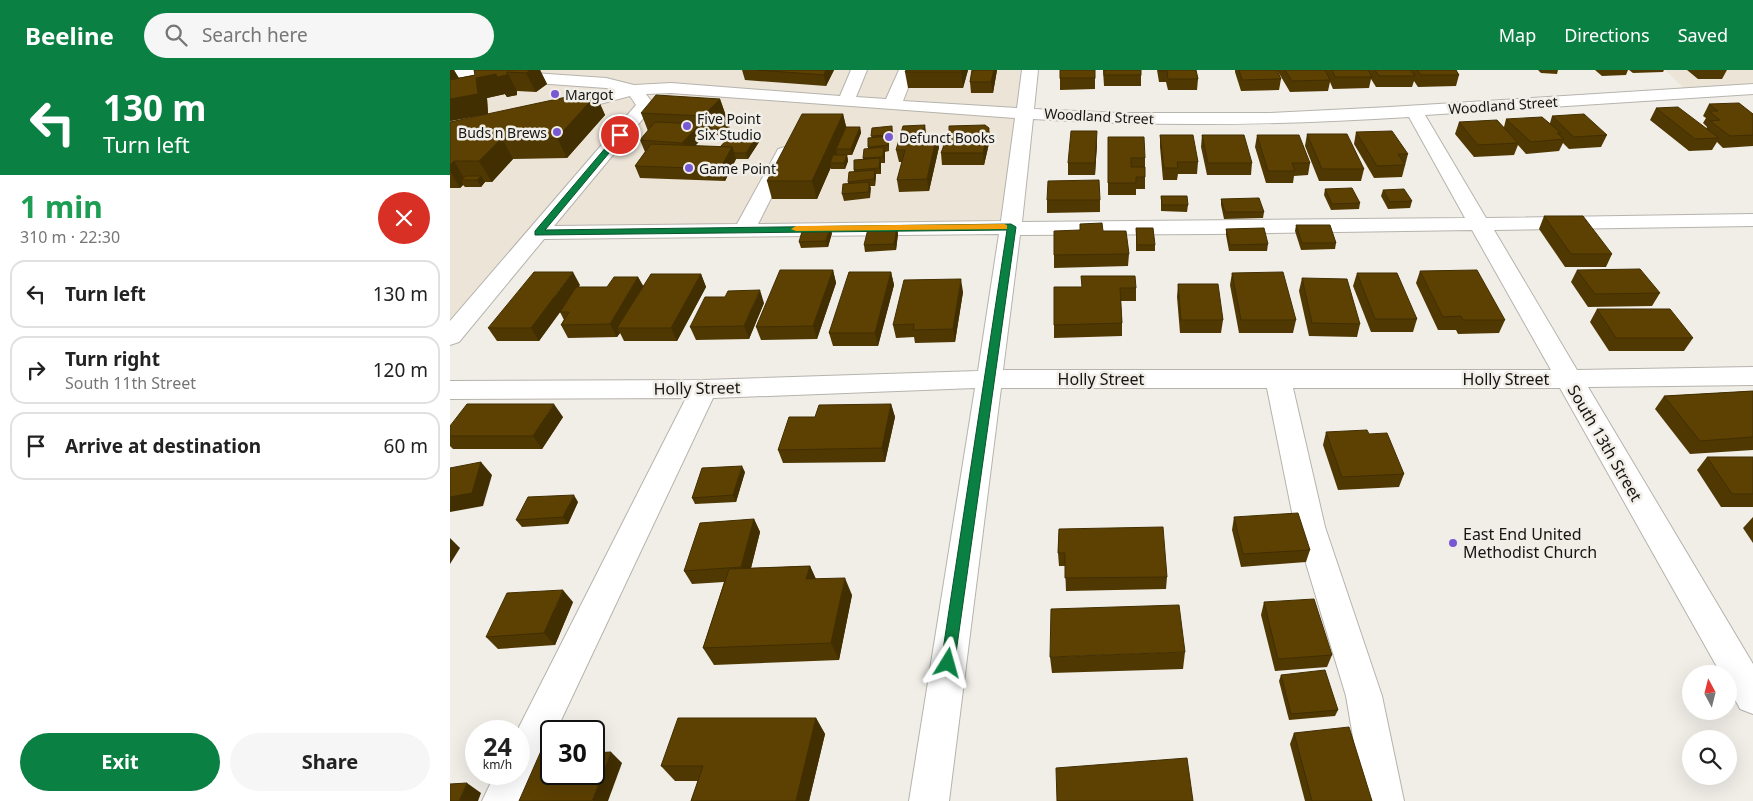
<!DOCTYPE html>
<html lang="en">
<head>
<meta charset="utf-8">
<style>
  body { margin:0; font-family:"Noto Sans",sans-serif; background:#f6f6f6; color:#222; height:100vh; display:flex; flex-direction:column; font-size:19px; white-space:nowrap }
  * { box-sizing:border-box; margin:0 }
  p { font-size:16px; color:#767676 }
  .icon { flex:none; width:28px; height:28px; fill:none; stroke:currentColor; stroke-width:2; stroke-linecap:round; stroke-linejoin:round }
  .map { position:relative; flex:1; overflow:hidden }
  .drawer { display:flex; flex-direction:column; background:#fff; width:450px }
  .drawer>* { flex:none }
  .hud { background:#0b8043; color:#fff; overflow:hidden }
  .needle { width:32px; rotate:353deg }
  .controls { position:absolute; left:1232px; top:595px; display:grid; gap:10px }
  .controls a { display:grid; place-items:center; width:55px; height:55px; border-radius:50%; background:#fff; box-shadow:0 5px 20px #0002; font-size:25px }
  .speed { position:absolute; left:15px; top:650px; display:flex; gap:10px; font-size:25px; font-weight:700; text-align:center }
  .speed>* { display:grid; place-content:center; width:65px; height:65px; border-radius:50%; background:#fff; box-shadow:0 5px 20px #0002; line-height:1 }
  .speed small { font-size:12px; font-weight:400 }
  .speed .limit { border:2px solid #111; border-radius:8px; background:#fff; color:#111 }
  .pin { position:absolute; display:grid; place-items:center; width:42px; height:42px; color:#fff; margin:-21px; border:2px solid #fff; border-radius:50%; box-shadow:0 1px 5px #0007 }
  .me { position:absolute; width:55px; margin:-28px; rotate:8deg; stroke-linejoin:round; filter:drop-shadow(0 0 4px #0008) }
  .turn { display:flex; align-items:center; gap:18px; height:105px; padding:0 20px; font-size:22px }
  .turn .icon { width:65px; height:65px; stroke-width:2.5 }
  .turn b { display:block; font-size:35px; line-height:42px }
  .round { display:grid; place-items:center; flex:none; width:52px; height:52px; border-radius:26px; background:#f6f6f6 }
  .summary { display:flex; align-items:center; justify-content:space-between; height:85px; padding:0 20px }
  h1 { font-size:30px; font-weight:700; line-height:38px; color:#1e9e55 }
  .action { display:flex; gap:10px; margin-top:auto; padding:10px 20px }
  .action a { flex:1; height:58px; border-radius:30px; background:#0b8043; color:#fff; font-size:20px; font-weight:700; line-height:58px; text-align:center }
  .action a+a { background:#f6f6f6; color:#222 }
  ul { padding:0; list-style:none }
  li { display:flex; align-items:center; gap:15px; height:68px; margin:0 10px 8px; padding:0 10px; border:2px solid #e0e0e0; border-radius:15px }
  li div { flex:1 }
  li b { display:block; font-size:19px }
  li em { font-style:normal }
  header { display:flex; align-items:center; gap:30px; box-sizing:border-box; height:70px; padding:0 25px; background:#0b8043; color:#fff }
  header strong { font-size:24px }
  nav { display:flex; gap:28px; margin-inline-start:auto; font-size:18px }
  .search { width:350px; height:45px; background:#f6f6f6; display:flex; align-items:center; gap:12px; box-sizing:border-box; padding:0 18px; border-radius:28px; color:#767676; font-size:19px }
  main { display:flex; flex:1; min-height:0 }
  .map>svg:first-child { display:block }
  .built { fill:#ebe4d7 }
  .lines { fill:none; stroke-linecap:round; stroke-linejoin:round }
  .minor-casing { stroke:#b6b3ad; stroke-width:2 }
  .minor { fill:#fff; fill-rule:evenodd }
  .wall { fill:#503802 }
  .shaded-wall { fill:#412e01 }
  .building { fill:#5d4102; stroke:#412e01 }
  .route { fill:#0b8043; stroke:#07532c }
  .slow { fill:#f59e0b }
  .poi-dot { fill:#7759d3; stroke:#f1eee8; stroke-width:2 }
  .labels { text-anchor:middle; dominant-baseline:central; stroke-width:5; stroke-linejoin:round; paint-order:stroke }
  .far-poi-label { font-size:14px; fill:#161513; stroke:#f1eee8; text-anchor:start }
  .far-street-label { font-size:14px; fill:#161513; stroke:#f1eee8 }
  .street-label { font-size:16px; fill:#161513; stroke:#f1eee8 }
  .poi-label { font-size:16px; fill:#161513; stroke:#f1eee8; text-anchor:start }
</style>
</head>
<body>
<header>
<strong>Beeline</strong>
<div class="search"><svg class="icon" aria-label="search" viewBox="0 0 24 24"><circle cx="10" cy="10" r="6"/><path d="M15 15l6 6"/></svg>Search here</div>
<nav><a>Map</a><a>Directions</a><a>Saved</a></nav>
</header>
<main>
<section class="drawer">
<div class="hud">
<div class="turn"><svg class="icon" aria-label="left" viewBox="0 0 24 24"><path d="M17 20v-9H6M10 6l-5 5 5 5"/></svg><div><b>130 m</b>Turn left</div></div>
</div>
<div class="summary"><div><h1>1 min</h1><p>310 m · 22:30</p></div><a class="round" style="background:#d93025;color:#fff"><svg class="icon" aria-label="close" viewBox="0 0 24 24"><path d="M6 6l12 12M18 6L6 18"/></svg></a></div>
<ul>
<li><svg class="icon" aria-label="left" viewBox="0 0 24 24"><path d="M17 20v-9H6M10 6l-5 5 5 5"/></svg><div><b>Turn left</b></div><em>130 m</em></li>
<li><svg class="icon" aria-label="right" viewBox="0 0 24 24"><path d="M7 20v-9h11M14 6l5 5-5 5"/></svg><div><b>Turn right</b><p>South 11th Street</p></div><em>120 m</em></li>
<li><svg class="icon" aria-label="arrive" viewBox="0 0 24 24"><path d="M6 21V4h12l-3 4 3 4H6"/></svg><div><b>Arrive at destination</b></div><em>60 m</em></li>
</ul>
<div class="action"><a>Exit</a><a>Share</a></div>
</section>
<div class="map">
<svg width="1303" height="731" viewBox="0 0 1303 731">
  <rect width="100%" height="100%" fill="#f1eee8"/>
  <g class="built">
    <path d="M0 0H580L561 157 88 163 0 267Z"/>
    <path d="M1215 0H1303V23H1239Z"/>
  </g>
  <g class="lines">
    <defs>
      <path id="minor" d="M0 0H40L156 8 184 15 221 13 390 26 401 0H417L406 27 436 29 449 0H465L453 31 567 38 572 0H588L584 39 669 43H819L940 37 1303 14V24L975 45 1036 148 1303 144V156L1044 160 1127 300 1303 297V315L1138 317 1303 594V644L1290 639 1279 618V604H1271L1110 318H843L875 457 932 626 954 731H914L896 626 845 457 817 318H551L499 731H459L525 318 263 328 106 661H101V671L73 731H32L45 704H69L67 661 236 328 0 329V311L254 310 528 301 549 164 94 169 9 272 0 275V251L186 35 180 26 112 44 106 43 103 39 106 35 165 20 156 18 0 7ZM221 23 565 48 551 151 308 154 344 83 342 79 335 77 328 79 326 83 287 154 104 156 201 39 204 35 196 24ZM959 47 1015 148 572 152 583 49C708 57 833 55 959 47ZM1022 160 1101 300H553L570 165 763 164Z"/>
    </defs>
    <use href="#minor" class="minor-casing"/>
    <use href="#minor" class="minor"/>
  </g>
  <g class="wall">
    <path d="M0 0H4L8 8 25 5 24 0H90L97 14 86 22 67 21V25L57 27 55 24 37 28 38 44 0 51Z"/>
    <path d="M292 0H384L376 16 295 10Z"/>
    <path d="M518 0 513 18H458L455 2Z"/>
    <path d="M522 0H547L543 23H521L520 12Z"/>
    <path d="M645 0V19L610 20V8Z"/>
    <path d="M653 0H691V16H654Z"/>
    <path d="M707 0H746L748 9 747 20H718L716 12H709Z"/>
    <path d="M785 0H827L831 9 829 20 791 21 785 2Z"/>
    <path d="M827 0H1006L1009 5 1006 16 968 17 964 11 962 17H926L921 9 919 18 883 19 880 12 878 21 840 22Z"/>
    <path d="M1088 0H1108L1107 4 1091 3Z"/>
    <path d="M1145 0H1178L1176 5 1152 6Z"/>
    <path d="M1179 0H1214L1213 2 1183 3Z"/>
    <path d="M1237 0H1277L1272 9H1248Z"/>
    <path d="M146 25 155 45 117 88 63 89 42 112H35L31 117H15L13 115 10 118H0V52Z"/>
    <path d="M270 29 277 49 273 52H278L280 59 273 66 262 64 260 66H254L245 76 270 77 307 66 309 72 298 89H286L275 111 190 108 185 96 195 82 190 70 198 61 191 43Z"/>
    <path d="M1259 34 1303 44V76L1273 78 1267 72 1262 80 1239 81 1200 50 1206 38 1256 59 1257 57 1253 53 1256 48 1253 46Z"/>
    <path d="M393 44 396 57H410L411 63 402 85H397L398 91 395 99H381V97L367 129H322L317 111Z"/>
    <path d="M1102 46 1157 65 1151 77 1119 79 1113 73 1109 81 1076 84 1068 75 1064 85 1024 87 1005 64 1009 52 1054 57 1056 49 1100 53Z"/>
    <path d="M475 55 476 66 489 77 479 121 449 122 447 110 452 92H449L446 80Z"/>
    <path d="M539 58 540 69 534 95H492L491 83 493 78 492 67Z"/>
    <path d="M443 62 442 71H439V81L435 82V93H431V104H426L425 116H420V128L394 131 392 124 398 113V112L404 101V100L413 89V88L418 79V77L422 68 421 66Z"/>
    <path d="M906 62 958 84 952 107 924 108 904 74Z"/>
    <path d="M857 64 914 99 911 111H869L855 76Z"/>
    <path d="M710 65 748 92 747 104H728L727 110H713L710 77Z"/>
    <path d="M752 65 802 93 801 105H757L751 77Z"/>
    <path d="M807 65 860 93 858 105 844 106 843 113H816L805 77Z"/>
    <path d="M658 67 695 88V119H686V125H658Z"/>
    <path d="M647 73 645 105H618V93Z"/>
    <path d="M875 119 910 133 909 139 881 140 874 125Z"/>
    <path d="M933 120 962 131 960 138 938 139 931 126Z"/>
    <path d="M711 126 738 135 737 142 711 141Z"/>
    <path d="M771 129 814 142 813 148 774 149 771 135Z"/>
    <path d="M597 130H650V142L597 143Z"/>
    <path d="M1094 146 1162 184 1156 197H1115L1089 159Z"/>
    <path d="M846 155 886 173 885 179 851 180 845 161Z"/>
    <path d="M447 158 448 164 446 180 415 182 414 175Z"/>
    <path d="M686 158 705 175V181H686Z"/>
    <path d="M776 159 818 174 817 181H779L776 165Z"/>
    <path d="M653 161 679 184 678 196 604 198V185Z"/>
    <path d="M382 163 378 177 351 178 349 172Z"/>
    <path d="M383 200 386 213 367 269 311 270 306 257Z"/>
    <path d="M1127 200 1210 223 1202 236 1138 237 1121 212Z"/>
    <path d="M970 201 1055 250 1049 263 1008 264 1006 260H988L966 213Z"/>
    <path d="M441 202 444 215 428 276H383L379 263Z"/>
    <path d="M782 203 846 250 843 263H789L780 215Z"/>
    <path d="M907 203 967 249 963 262H921L903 216Z"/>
    <path d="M251 204 256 217 227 271H174L170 263 167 267 118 268 111 255 114 250 110 242 112 239 89 271H47L38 258 130 215 128 217H157L188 207 193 216Z"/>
    <path d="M852 208 910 254 907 267 859 266 849 221Z"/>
    <path d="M728 214 773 250 771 263H730L727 227Z"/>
    <path d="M604 217 686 218V231H671L672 253V266L604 268Z"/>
    <path d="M513 222 505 272 465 273 464 267 446 268 443 255Z"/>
    <path d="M314 233 299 269 246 270 240 257Z"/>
    <path d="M1147 239 1243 268 1234 281H1159L1140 252Z"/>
    <path d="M1303 321V380L1240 384 1205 339 1214 326Z"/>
    <path d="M441 334 445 347 435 392 333 393 328 380 365 347Z"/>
    <path d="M113 347 92 379H3L0 376V356Z"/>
    <path d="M876 362 919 364 954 404 949 417 888 420 873 375Z"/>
    <path d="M1257 387H1303V437H1271L1247 400Z"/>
    <path d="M295 402 286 432 245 434 242 428Z"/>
    <path d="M128 432 118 454 72 457 66 450Z"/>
    <path d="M784 447 860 480 856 492 791 497 782 460Z"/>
    <path d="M1303 447V473L1293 458Z"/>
    <path d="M304 449 310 462 301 498 360 496 366 509 402 525 389 590 264 595 253 578 274 512 242 514 234 501Z"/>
    <path d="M609 459 717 507 716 519 616 521 615 496H609L608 483Z"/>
    <path d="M123 532 105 575 48 579 36 567Z"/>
    <path d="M814 532 882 585 877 597 825 601 811 545Z"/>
    <path d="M735 582 733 599 602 603 600 587Z"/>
    <path d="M831 605 888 640 885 646 839 650 829 611Z"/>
    <path d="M366 648 375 664 359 731H241L248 711H225L211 696Z"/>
    <path d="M844 663 922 731H855L840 674Z"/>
  </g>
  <g class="shaded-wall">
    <path d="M0 0H4L9 8H26L57 2 67 21V25L57 27 55 24 37 28 38 44 0 51Z"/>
    <path d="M81 0H90L97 14 86 22 76 3Z"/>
    <path d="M376 0H384L376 16 374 5Z"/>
    <path d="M512 0H518L513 18 511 2Z"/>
    <path d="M544 0H547L543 23 541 12Z"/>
    <path d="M146 25 155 45 117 88 107 68Z"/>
    <path d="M270 29 277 49 267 59H260L262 64 260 66 253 46Z"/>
    <path d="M393 44 397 60 386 79 387 83 383 93H380L381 97 367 129 362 111Z"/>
    <path d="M278 52 280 59 273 66 271 59Z"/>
    <path d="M250 54 254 66 237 85 232 73Z"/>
    <path d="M475 55 476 67 472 66Z"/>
    <path d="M442 56 443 62 442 71 441 65Z"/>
    <path d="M410 57 411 63 402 85 401 79Z"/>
    <path d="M539 58 540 69 534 95 533 83Z"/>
    <path d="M647 61V73L645 105V93Z"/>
    <path d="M487 65 489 77 479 121 477 109Z"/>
    <path d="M307 66 309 72 298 89 296 83Z"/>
    <path d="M438 66 439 73V81L438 75Z"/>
    <path d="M52 68 63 89 42 112 29 91Z"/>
    <path d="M282 77 286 89 275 111 270 99Z"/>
    <path d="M434 77 435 84V93L433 87Z"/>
    <path d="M397 85 398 91 395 99 394 93Z"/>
    <path d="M430 88 431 94V104L429 98Z"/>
    <path d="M4 91 15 110H11L13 115 10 118 0 101V95Z"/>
    <path d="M425 100 426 106 425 116 424 109Z"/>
    <path d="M31 106 35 112 31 117 27 110Z"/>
    <path d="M419 112 421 118 420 128 419 122Z"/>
    <path d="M380 157 382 163 378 177 376 171Z"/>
    <path d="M447 158 448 164 446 180 444 174Z"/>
    <path d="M383 200 386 213 367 269 363 256Z"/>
    <path d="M123 202 130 215 89 271 81 258Z"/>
    <path d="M441 202 444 215 428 276 425 263Z"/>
    <path d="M251 204 256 217 227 271 221 258Z"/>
    <path d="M188 207 195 219 167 258 170 263 167 267 160 254Z"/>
    <path d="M511 209 513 222 505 272 503 259Z"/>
    <path d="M310 220 314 233 299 269 294 256Z"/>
    <path d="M104 334 113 347 92 379 83 366Z"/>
    <path d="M441 334 445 347 435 392 432 378Z"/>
    <path d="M31 392 42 405 33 436 0 442V427Z"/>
    <path d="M292 396 295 402 286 432 283 425Z"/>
    <path d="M124 425 128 432 118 454 113 447Z"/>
    <path d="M304 449 310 462 298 510 291 497Z"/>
    <path d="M0 468 10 478 0 494Z"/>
    <path d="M360 496 368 514 356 509Z"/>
    <path d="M395 508 402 525 389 590 381 573Z"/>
    <path d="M113 520 123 532 105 575 94 563Z"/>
    <path d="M366 648 375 664 359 731H346Z"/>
    <path d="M139 655 150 666 144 682V661H136Z"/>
    <path d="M161 682 172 693 158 731H142Z"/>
    <path d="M17 713 31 723 28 731H9Z"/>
  </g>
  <g class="building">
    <path d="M24 0H81L76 3 57 2V5L47 7 46 4 26 8 28 24 0 29V10L25 5Z"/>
    <path d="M307 0H376L374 5Z"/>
    <path d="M456 0H512L511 2H455Z"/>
    <path d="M522 0H544L541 12H520Z"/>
    <rect x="610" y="0" width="35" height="8"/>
    <rect x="654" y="0" width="37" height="5"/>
    <path d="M709 0H746L748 9H718L717 1H709Z"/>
    <path d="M789 0H827L831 9 792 10Z"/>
    <path d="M835 0H875L880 10 842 11Z"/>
    <path d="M882 0H918L922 7H885Z"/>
    <path d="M925 0H961L965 6H929Z"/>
    <path d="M967 0H1006L1009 5H971Z"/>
    <path d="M126 25H146L107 68H52L29 91H4L0 95V52Z"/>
    <path d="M206 25 270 29 253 46 191 43Z"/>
    <path d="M1289 33 1303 44V65L1280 66 1260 51 1270 50 1259 41H1268L1259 34Z"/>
    <path d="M1228 37 1269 68 1245 69 1206 38Z"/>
    <path d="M352 44H393L362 111H317Z"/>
    <path d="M1134 44 1157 65 1124 67 1102 46Z"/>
    <path d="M1092 47 1111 63H1107L1114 69 1081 72 1056 49Z"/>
    <path d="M1047 50 1068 73 1028 75 1009 52Z"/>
    <path d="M205 52 250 54 232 73 190 70Z"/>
    <path d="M266 52H278L271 59H260Z"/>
    <path d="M475 55 472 66 487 65 477 109 447 110 455 80H446L453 56Z"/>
    <path d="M535 55 539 58 533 83H491L496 70 492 67 499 61V56Z"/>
    <path d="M442 56 441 65 421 66 422 58Z"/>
    <path d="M396 57H410L401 79H386Z"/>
    <path d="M621 61H647L645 93H618Z"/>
    <path d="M942 61 958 84H948L955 95 927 96 906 62Z"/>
    <path d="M857 64H897L914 99H872Z"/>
    <path d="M710 65H743L748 92H727L728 98H714Z"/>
    <path d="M752 65H794L802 93H758Z"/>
    <path d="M807 65H849L860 93H842L845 101H818Z"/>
    <path d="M280 66H307L296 83H284L282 77H270Z"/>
    <path d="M438 66V75L418 77V68Z"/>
    <path d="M658 67H694L695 88H681V97H695V107H686V113H658Z"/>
    <path d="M201 74 282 77 270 99 185 96Z"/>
    <path d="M434 77 433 87 413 88 414 79Z"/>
    <path d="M383 85H397L394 93H380Z"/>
    <path d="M430 88 429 98 404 100V90Z"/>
    <path d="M425 100 424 109 398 112 399 102Z"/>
    <path d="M16 106H31L27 110H11Z"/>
    <path d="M649 110 650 130H597L598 111Z"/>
    <path d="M419 112V122L392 124 393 114Z"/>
    <path d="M902 118 910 133 882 134 875 119Z"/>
    <path d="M954 119 962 131 940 132 933 120Z"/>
    <path d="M711 126H737L738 135H712Z"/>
    <path d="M809 128 814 142H775L771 129Z"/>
    <path d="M1094 146H1133L1162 184H1121Z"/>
    <path d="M652 153 653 161H676L679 184 604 185V161L630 160V154Z"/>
    <path d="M846 155H880L886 173H852Z"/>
    <path d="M380 157 376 171 349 172 353 158Z"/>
    <path d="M447 158 444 174 414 175 418 159Z"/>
    <path d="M686 158H703L705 175H687Z"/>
    <path d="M814 158 818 174 780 175 776 159Z"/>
    <path d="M1190 199 1210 223 1145 224 1127 200Z"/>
    <path d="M330 200H383L363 256 306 257Z"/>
    <path d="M1027 200 1055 250H1013L1011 246 993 247 970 201Z"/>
    <path d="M84 202H123L81 258H38Z"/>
    <path d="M399 202H441L425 263H379Z"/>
    <path d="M833 202 846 250H791L782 203Z"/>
    <path d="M907 203H947L967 249H925Z"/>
    <path d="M201 204H251L221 258H167Z"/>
    <path d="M631 206H685L686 218H670L672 253 604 255V217H632Z"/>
    <path d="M164 207H188L160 254 111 255 119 242H110L126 217H157Z"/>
    <path d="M852 208 897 209 910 254 862 253Z"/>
    <path d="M511 209 503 259 463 260 464 254 443 255 454 210Z"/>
    <path d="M728 214H768L773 250H731Z"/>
    <path d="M310 220 294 256 240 257 255 227H275L278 221Z"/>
    <path d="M1147 239H1220L1243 268H1166Z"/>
    <path d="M1303 321V367L1250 371 1214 326Z"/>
    <path d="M17 334H104L83 366H0V356Z"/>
    <path d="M441 334 432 378 328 380 339 347H365L369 335Z"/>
    <path d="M917 360 919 364 937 363 954 404 892 407 876 362Z"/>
    <path d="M1257 387H1303V424H1282Z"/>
    <path d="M31 392 22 423 0 427V398Z"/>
    <path d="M292 396 283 425 242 428 252 398Z"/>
    <path d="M124 425 113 447 66 450 78 427Z"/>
    <path d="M848 443 860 480 793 484 784 447Z"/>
    <path d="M304 449 291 497 234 501 250 453Z"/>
    <path d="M713 457 717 507 615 508V483H608L609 459Z"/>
    <path d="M360 496 356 509 395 508 381 573 253 578 279 499Z"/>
    <path d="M113 520 94 563 36 567 57 523Z"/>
    <path d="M864 529 882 585 828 589 814 532Z"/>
    <path d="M729 535 735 582 600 587 601 539Z"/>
    <path d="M875 600 888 640 841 644 831 605Z"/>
    <path d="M228 648H366L346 731H241L253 696H211Z"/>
    <path d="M139 655 136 661H101V704H144V683L161 682 142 731H69L102 656Z"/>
    <path d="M899 657 922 731H862L844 663Z"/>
    <path d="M737 688 743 731H607L606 698Z"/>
    <path d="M17 713 9 731H0V714Z"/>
  </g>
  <path class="route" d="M168 63 174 65 95 160 561 154 566 157 504 597 498 599 493 597 491 593 557 160 85 165V161Z"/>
  <path class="slow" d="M554 154 557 155V159L346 161 341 159 346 156Z"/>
  <g class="poi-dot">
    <circle cx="105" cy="24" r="5"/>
    <circle cx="237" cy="56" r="5"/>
    <circle cx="107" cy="62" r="5"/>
    <circle cx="439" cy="67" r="5"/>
    <circle cx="239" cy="98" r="5"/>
    <circle cx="1003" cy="473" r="5"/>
  </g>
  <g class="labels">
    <g class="far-poi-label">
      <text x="115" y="24">Margot</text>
      <text x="247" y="48">Five Point<tspan x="247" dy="16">Six Studio</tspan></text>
      <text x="97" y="62" text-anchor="end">Buds n Brews</text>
      <text x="449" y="67">Defunct Books</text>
      <text x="249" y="98">Game Point</text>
    </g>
    <g class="far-street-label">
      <text transform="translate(1053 35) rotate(-4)">Woodland Street</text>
      <text transform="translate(649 46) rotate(3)">Woodland Street</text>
    </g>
    <g class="street-label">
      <text x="651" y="309">Holly Street</text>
      <text x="1056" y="309">Holly Street</text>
      <text transform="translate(247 318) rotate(-1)">Holly Street</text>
      <text transform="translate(1155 373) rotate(60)">South 13th Street</text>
    </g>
    <g class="poi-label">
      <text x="1013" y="464">East End United<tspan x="1013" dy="18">Methodist Church</tspan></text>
    </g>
  </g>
</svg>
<div class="controls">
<a><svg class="needle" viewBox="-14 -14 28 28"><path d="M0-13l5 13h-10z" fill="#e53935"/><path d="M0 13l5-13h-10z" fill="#767676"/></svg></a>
<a><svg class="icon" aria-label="search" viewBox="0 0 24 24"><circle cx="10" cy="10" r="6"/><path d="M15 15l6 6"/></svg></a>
</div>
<div class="speed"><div>24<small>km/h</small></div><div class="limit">30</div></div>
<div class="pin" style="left:170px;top:65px;background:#d93025"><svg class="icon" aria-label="arrive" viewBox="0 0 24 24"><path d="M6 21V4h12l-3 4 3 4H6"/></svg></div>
<svg class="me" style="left:498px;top:593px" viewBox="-20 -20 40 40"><path d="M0-17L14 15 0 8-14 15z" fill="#0b8043" stroke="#fff" stroke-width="4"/></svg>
</div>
</main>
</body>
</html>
